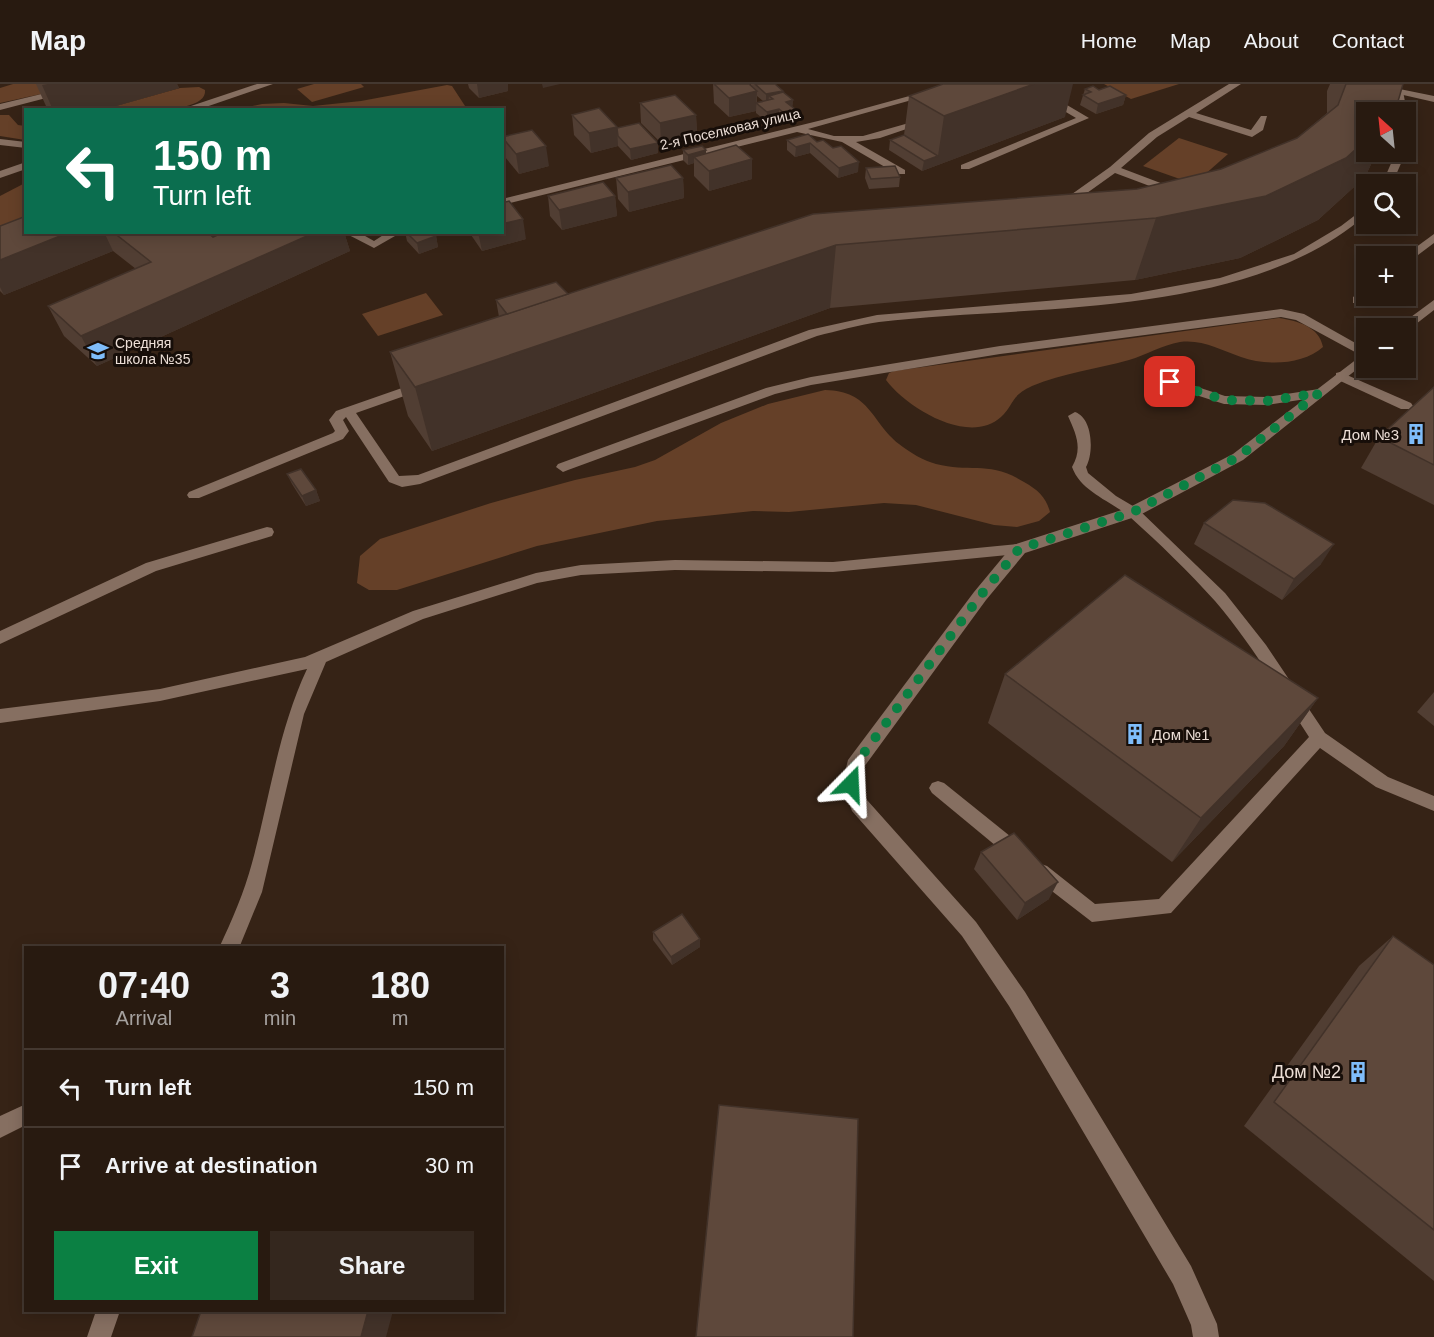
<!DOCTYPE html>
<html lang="en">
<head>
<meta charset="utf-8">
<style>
  body { margin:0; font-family:Helvetica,sans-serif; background:#34271e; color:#f1f3f6; height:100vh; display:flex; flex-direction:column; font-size:22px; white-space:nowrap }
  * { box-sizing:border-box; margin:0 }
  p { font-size:20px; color:#a5a19f }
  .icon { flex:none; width:33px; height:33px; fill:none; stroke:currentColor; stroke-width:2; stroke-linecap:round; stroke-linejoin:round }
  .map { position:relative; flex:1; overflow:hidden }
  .sheet { position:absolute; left:24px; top:862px; width:480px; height:366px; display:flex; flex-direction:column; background:#281a10; border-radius:0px; box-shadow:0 3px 15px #0003,0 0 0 2px #443830 }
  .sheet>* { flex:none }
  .guide { position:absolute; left:24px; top:24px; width:480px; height:126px; border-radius:0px; box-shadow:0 3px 15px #0003,0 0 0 2px #443830; background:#0b6e4f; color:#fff; overflow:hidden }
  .needle { width:39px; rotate:333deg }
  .tools { position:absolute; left:1356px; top:18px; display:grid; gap:12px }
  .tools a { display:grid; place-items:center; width:60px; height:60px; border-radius:0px; background:#281a10; box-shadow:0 3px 15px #0003,0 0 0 2px #443830; font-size:30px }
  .pin { position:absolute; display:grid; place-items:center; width:51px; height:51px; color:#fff; margin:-26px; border-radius:12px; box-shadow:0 3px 9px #0006 }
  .me { position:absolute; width:66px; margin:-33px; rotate:21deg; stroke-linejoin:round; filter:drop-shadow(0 0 4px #0008) }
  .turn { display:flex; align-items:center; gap:21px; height:126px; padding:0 30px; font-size:27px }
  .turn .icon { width:78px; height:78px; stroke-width:2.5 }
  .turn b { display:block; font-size:42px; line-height:51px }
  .eta { display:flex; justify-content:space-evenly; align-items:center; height:102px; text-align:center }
  .eta b { font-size:36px; font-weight:700; line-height:42px }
  .cta { display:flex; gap:12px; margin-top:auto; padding:12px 30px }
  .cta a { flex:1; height:69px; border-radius:0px; background:#0b8043; color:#fff; font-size:24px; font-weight:700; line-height:69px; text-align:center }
  .cta a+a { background:#34271e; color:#f1f3f6 }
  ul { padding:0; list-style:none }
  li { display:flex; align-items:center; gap:18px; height:78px; padding:0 30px; border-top:2px solid #443830 }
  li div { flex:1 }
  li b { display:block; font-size:22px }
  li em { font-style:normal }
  header { display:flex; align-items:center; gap:36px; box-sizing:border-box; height:84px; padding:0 30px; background:#281a10; border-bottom:2px solid #443830 }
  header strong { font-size:28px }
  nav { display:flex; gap:33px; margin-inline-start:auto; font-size:21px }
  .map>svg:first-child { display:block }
  .green { fill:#654028 }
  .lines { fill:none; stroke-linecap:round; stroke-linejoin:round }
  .service { fill:#866f61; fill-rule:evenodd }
  .minor { fill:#866f61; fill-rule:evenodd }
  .wall { fill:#513e33; fill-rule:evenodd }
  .shaded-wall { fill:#423229 }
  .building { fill:#5e483b; stroke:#423229; stroke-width:1.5 }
  .route { stroke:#0b8043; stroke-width:10; stroke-dasharray:0 18 }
  .labels { text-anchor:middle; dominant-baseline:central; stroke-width:6; stroke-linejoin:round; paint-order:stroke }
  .far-street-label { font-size:14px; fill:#ecded6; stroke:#170e09 }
  .far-poi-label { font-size:14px; fill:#ecded6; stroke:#170e09; text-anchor:start }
  .poi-label { font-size:15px; fill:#ecded6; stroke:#170e09; text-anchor:end }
  .near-poi-label { font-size:18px; fill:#ecded6; stroke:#170e09; text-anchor:end }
</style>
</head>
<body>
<header>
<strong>Map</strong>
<nav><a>Home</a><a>Map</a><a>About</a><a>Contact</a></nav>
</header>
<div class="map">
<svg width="1434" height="1253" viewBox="0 0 1434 1253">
  <rect width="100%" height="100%" fill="#362316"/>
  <g class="green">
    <path d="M13 0H57L41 10 0 19V4Z"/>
    <path d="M314 0H361L364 3 312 18 297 5Z"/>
    <path d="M1104 0H1179L1131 15Z"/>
    <path d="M447 1 452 2 467 25H238L262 20 284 19 313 22 361 17Z"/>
    <path d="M199 3 205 6C208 32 122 26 105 25L180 4Z"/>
    <path d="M0 31H9L18 41 25 42V56L0 52Z"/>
    <path d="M1179 54 1228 70 1194 100 1143 82Z"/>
    <path d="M25 99V140L0 149V112Z"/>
    <path d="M426 209 443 231 378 252 362 230Z"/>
    <path d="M1279 234C1297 237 1319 242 1323 263 1303 281 1266 282 1241 273 1221 266 1202 255 1180 258 1162 261 1146 271 1129 276 1097 285 1063 289 1032 302 1010 312 1014 321 1001 333 969 362 907 324 886 296L889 289 894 287Z"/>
    <path d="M825 306C871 307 871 338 899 360 909 368 924 377 936 380 970 389 989 376 1024 398 1038 406 1046 413 1050 428L1039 437 1017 443 994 441 916 421 884 419 789 428 753 427 657 437 537 462 397 506H369L357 499 360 472 380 455 491 419 575 396 635 383 655 376 721 339 768 320Z"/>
  </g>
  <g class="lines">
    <g class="service">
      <path d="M83 0H100L0 26V20Z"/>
      <path d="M953 0H969L808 45 834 52H863L930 33V37L880 54 856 58 905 86V90H897L842 58 797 48 502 121V115L822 36Z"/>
      <path d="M1229 0H1241L1196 29 1251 46 1261 32H1267L1263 46 1252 53 1189 33 1157 53 1121 84 1179 106V110H1171L1115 89 1066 124H1058V120L1110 83 1149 49Z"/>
      <path d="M1395 5 1403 7 1407 28 1406 30 1397 28Z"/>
      <path d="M1044 11H1050L1089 34 969 85H961V81L1076 34 1044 15Z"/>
      <path d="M0 55 26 58V64L0 61Z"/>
      <path d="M1406 67V68L1392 100H1382L1396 68Z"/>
      <path d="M1366 123V131C1245 236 1031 220 879 238 858 241 837 247 817 252L420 400 402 403 389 398 346 333 343 336 349 347 343 355 199 414H189L187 411 189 408 333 349 335 347 329 336 336 327 422 297 427 298V304L356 329 399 392 418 391 809 246 877 231 1131 210 1220 194 1294 170 1341 142Z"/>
      <path d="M343 148H358L374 157 388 148H402L374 164Z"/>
      <path d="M1434 150V159L1406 180 1404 172Z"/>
      <path d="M1366 205V212H1370L1361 219H1353V213Z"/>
      <path d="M1281 225 1304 230 1366 265V274L1296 236 1281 233 1000 270 811 301 775 310 568 386 563 388 556 383 558 380 766 304 811 293 1000 262Z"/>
      <path d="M1340 288 1411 319 1413 322 1411 325H1401L1336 295V289Z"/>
      <path d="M1170 294 1225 312 1267 313 1319 305 1325 309 1319 313 1267 321 1224 320 1165 301 1164 298Z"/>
      <path d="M1075 328C1093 334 1094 369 1086 383L1088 389 1116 412 1138 425 1225 509 1266 561 1325 649 1388 693 1434 712V727L1376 703 1320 664 1171 829 1092 838 1035 794 1032 788 1035 782 1041 780 1047 782 1095 820 1159 815 1309 653C1279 607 1251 559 1215 517 1189 488 1159 459 1130 433 1111 417 1081 408 1072 383 1083 364 1076 350 1068 332Z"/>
      <path d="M267 443 272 444 274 448 272 452 156 487 0 560V547L146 479Z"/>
      <path d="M1019 460 1026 465 1019 470 833 488 675 486 581 491 537 499 423 535 326 578 304 630 262 808 239 864H219C232 836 244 809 252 779 270 713 278 647 307 585L160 617 0 639V625L160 605 305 573 413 527 536 489 581 481 675 476 833 478Z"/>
      <path d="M938 697 944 699 1025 764 1028 770 1025 776 1019 778 1013 776 932 709 929 704 932 699Z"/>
      <path d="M26 1020V1041L0 1054V1032Z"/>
      <path d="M96 1227H120L111 1253H87Z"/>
    </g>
    <g class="minor">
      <path d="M257 0H273L197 26H179Z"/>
      <path d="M1355 0H1375L1434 12V18Z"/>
      <path d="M26 78V85L0 94V87Z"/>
      <path d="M1434 216V226L1407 247 1396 244Z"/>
      <path d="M1366 268V278L1243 376 1138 432 1025 469 986 516 864 683 860 700 867 716 976 838 1025 908 1191 1182 1217 1240 1219 1253H1193L1191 1241 1173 1200 1009 922 962 852 852 727 842 700 848 676 974 508 1013 461 1128 424 1233 370Z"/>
    </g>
  </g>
  <g class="wall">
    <path d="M36 0H177L179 4 102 26H49L46 22Z"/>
    <path d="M468 0H508V7L479 14 469 4Z"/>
    <path d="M713 0 751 2V0H775L783 8 793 16 792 23 796 36 784 39 779 35 767 38 756 29V27L729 33 714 19ZM757 12 763 17 757 19Z"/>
    <path d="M1330 0H1403L1366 68H1377L1365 93 1318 136 1240 174 1135 196 830 224 432 367 408 332 390 268 499 233 496 216 568 210 1137 105 1221 85 1297 54 1327 29V7Z"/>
    <path d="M1085 5 1099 6 1126 11 1123 21 1096 30 1080 21Z"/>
    <path d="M909 12 1065 33 922 87 889 66 890 56 904 51Z"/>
    <path d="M640 19 696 31 697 50 661 59 641 39Z"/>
    <path d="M572 31 617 44 658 59V69L631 76 618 62 591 69 574 51Z"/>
    <path d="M502 53 549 82 519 90 505 73Z"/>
    <path d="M787 56 817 58 833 64 858 88 838 94 810 69 795 73 787 66Z"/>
    <path d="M683 66 752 75V95L709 107 694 92V79L688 81 683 76Z"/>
    <path d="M866 84 900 93 899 103 869 105 865 94Z"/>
    <path d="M616 94H683L684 114 629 128 618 115Z"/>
    <path d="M548 112H615L617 132 562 146 550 132Z"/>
    <path d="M0 142 26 148H207L213 153 224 148H344L350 167 97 282 64 252 48 222 136 185 113 167 4 211 0 207Z"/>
    <path d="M405 148H432L436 152 438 163 419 170 407 157Z"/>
    <path d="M469 148H502L526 155 482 167Z"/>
    <path d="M1434 303V421L1361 384 1379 353Z"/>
    <path d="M287 390 316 406 320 417 306 422 292 400Z"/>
    <path d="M1204 439 1321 480 1282 516 1194 460Z"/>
    <path d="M1005 590 1318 614 1284 662 1172 778 988 639Z"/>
    <path d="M1434 608V642L1417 628Z"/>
    <path d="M981 768 1049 815 1017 836 974 785Z"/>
    <path d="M653 848 700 863 672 881 653 856Z"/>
    <path d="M1393 852 1434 881V1197L1244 1042 1359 882Z"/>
  </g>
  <g class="shaded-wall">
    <path d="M48 0H177L179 4 102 26H53L42 1Z"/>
    <path d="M477 0H508V7L479 14Z"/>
    <path d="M542 0H560L543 4Z"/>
    <path d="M1034 0H1073L1065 33 922 87 924 77 938 72 944 32Z"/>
    <path d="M757 7 756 27 729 33V14Z"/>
    <path d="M783 7 782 16 769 12 768 20H766V10Z"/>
    <path d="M1126 11 1123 21 1096 30 1098 20Z"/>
    <path d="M793 16 792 26 786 18Z"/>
    <path d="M779 25V35L767 38V28Z"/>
    <path d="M796 26V36L784 39V29Z"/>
    <path d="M696 31 697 50 661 59 660 39Z"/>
    <path d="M617 43 618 62 591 69 589 49Z"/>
    <path d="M1366 56V68H1377L1365 93 1318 136 1240 174 1135 196 1156 134Z"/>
    <path d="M658 59V69L631 76 630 65Z"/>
    <path d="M810 59V69L795 73 796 63Z"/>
    <path d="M546 62 549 82 519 90 516 70Z"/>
    <path d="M706 66V76L694 73V79L688 81V71Z"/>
    <path d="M752 75V95L709 107V87Z"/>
    <path d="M859 78 858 88 838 94 839 84Z"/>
    <path d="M683 94 684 114 629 128 628 108Z"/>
    <path d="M615 112 617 132 562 146 559 126Z"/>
    <path d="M523 135 526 155 482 167 478 148H502V140Z"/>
    <path d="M70 148H104L113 167 4 211 0 203V176Z"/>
    <path d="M316 148H344L350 167 97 282 81 252Z"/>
    <path d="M436 152 438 163 419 170 417 159Z"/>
    <path d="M836 161 830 224 432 367 415 303Z"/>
    <path d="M316 406 320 417 306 422 302 412Z"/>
    <path d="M1334 460 1321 480 1282 516 1294 495Z"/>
    <path d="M1318 614 1284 662 1172 778 1201 734Z"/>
    <path d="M1058 798 1049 815 1017 836 1025 819Z"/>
    <path d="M700 855V863L672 881 671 873Z"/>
    <path d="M368 1227H393L386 1253H361Z"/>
  </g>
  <g class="building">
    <path d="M714 0H749L757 7 729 14Z"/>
    <path d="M755 0H775L783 7 766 10Z"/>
    <path d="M943 0H1034L944 32 909 12Z"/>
    <path d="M1346 0H1403L1395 28H1366V56L1346 74 1266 112 1156 134 836 161 415 303 390 268 813 130 1137 105 1221 85 1297 54 1338 21Z"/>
    <path d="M1093 2 1099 6 1110 2 1126 11 1098 20 1083 11 1091 8 1085 5Z"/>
    <path d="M783 8 793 16 786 18 796 26 784 29 779 25 767 28 756 19 773 15 769 12Z"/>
    <path d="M675 11 696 31 660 39 640 19Z"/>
    <path d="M599 24 617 43 589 49 572 31Z"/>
    <path d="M639 39 658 59 630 65 618 52 617 44Z"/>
    <path d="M532 46 546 62 516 70 502 53Z"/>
    <path d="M808 50 817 58 823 56 833 64 841 62 859 78 839 84 810 59 796 63 787 56Z"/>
    <path d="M904 51 938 72 924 77 890 56Z"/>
    <path d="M736 61 752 75 709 87 694 73Z"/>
    <path d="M702 62 706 66 688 71 683 66Z"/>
    <path d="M671 81 683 94 628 108 616 94Z"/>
    <path d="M895 82 900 93 871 95 866 84Z"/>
    <path d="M603 98 615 112 559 126 548 112Z"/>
    <path d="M509 117 523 135 502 140V119Z"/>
    <path d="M26 132V148H70L0 176V142Z"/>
    <path d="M113 148H207L213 153 224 148H316L81 252 48 222 151 178Z"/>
    <path d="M406 148H432L436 152 417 159Z"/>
    <path d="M556 198 568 210 507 230 496 216Z"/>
    <path d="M1434 303V381L1379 353Z"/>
    <path d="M301 385 316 406 302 412 287 390Z"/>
    <path d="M1233 416 1265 419 1334 460 1294 495 1204 439Z"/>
    <path d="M1125 491 1318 614 1201 734 1005 590Z"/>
    <path d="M1014 749 1058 798 1025 819 981 768Z"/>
    <path d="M682 830 700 855 671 873 653 848Z"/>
    <path d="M1393 852 1434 881V1146L1274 1018Z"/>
    <path d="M719 1021 858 1035 853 1253H696Z"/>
    <path d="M201 1227H368L361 1253H192Z"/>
  </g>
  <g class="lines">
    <path class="route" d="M851 700 855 681 980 512 1019 465 1133 428 1238 373 1319 309 1267 317 1224 316 1170 298"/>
  </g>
  <defs>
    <symbol id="school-bare" viewBox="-9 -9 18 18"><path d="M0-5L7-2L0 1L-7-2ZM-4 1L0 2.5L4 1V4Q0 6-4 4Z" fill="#7fbdfa" stroke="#170e09" stroke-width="2.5" paint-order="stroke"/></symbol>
    <symbol id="building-bare" viewBox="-9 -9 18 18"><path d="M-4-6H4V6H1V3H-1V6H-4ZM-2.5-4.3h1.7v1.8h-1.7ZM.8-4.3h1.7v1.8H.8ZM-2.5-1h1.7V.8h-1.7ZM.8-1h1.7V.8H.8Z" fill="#7fbdfa" stroke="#170e09" stroke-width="2.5" paint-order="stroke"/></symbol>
  </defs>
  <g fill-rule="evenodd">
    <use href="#school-bare" x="83" y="252" width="30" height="30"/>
    <use href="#building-bare" x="1401" y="335" width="30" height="30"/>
    <use href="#building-bare" x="1120" y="635" width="30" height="30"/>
    <use href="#building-bare" x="1343" y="973" width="30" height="30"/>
  </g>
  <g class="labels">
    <g class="far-street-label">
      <text transform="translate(730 45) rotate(-13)">2-я Поселковая улица</text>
    </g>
    <g class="far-poi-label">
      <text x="115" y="259">Средняя<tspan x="115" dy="16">школа №35</tspan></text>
    </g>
    <g class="poi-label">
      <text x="1399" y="350">Дом №3</text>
      <text x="1152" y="650" text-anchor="start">Дом №1</text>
    </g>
    <g class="near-poi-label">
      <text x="1341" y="988">Дом №2</text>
    </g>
  </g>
</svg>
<div class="tools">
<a><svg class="needle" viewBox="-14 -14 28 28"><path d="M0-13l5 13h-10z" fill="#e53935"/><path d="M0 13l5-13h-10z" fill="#a5a19f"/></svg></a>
<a><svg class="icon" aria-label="search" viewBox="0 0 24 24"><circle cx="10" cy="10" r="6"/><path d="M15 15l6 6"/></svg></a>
<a>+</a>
<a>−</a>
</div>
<div class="pin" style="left:1170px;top:298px;background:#d93025"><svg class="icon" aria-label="arrive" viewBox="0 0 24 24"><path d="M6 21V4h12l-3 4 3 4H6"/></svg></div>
<svg class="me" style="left:851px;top:700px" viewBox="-20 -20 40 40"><path d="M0-17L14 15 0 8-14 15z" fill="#0b8043" stroke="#fff" stroke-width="4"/></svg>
<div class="guide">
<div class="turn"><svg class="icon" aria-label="left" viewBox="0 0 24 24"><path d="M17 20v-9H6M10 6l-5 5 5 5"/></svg><div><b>150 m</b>Turn left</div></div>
</div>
<section class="sheet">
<div class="eta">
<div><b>07:40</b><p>Arrival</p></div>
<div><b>3</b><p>min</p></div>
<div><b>180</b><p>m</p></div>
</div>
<ul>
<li><svg class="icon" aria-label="left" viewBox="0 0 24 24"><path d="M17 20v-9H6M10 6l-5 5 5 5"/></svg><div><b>Turn left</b></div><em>150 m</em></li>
<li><svg class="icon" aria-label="arrive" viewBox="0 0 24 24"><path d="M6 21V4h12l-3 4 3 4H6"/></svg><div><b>Arrive at destination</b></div><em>30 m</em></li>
</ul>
<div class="cta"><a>Exit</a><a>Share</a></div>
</section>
</div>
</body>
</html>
